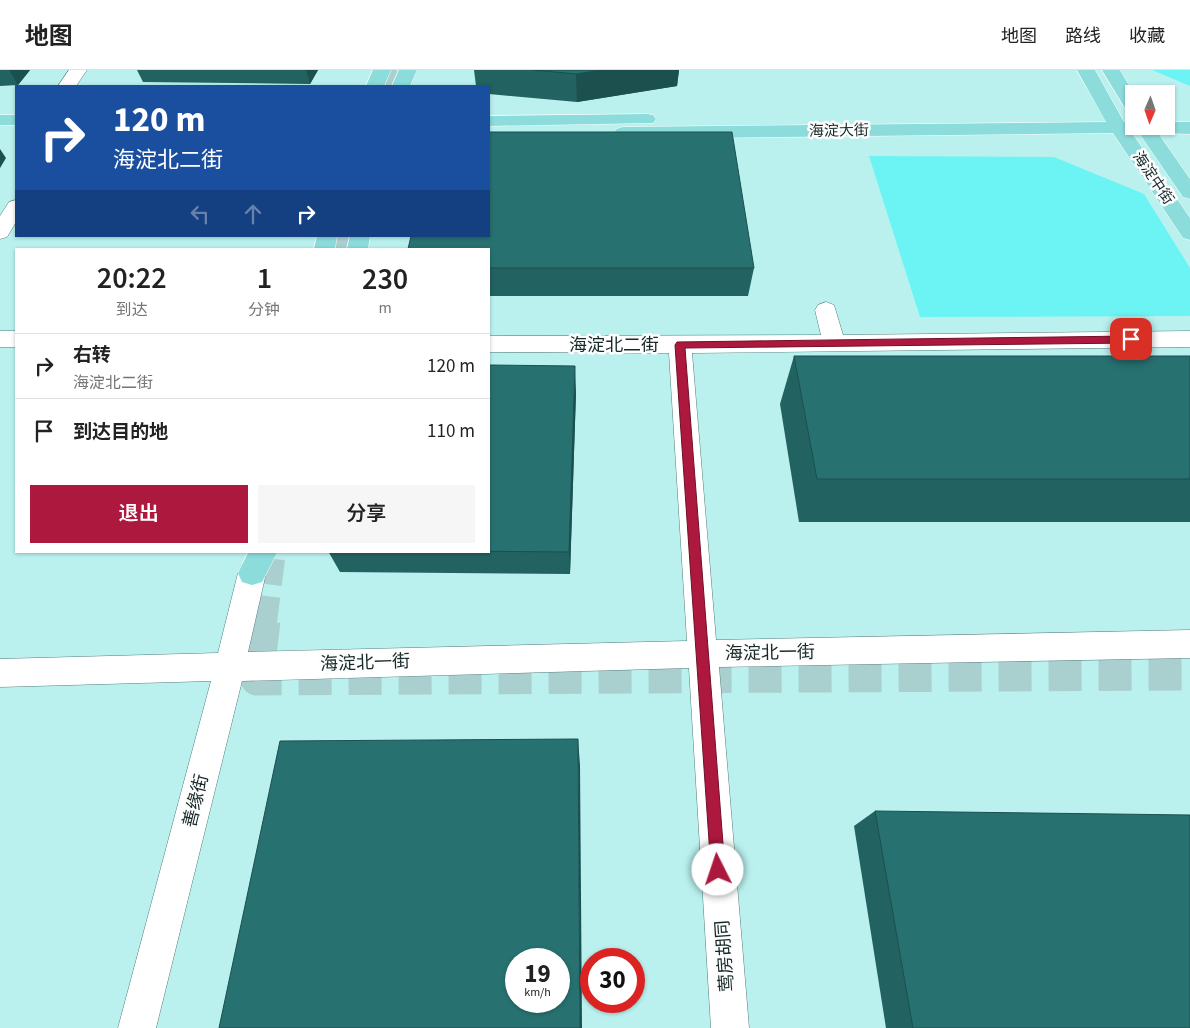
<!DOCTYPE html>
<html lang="zh">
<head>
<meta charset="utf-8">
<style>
  body { margin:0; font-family:"Source Sans 3","Noto Sans SC",sans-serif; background:#f6f6f6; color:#222; height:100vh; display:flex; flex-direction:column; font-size:19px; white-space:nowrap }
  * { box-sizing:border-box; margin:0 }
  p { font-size:16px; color:#767676 }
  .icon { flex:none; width:28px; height:28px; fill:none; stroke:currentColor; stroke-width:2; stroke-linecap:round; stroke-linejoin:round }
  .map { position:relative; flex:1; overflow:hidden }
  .drawer { position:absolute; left:15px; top:178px; width:475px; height:305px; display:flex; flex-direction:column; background:#fff; border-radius:0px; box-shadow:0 1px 4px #0004 }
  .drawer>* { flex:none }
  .top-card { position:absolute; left:15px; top:15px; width:475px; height:152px; border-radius:0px; box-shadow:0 1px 4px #0004; background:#1a4fa0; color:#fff; overflow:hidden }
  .needle { width:32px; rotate:182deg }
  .buttons { position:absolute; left:1125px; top:15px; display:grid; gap:10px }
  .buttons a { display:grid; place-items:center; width:50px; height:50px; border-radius:0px; background:#fff; box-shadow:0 1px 4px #0004; font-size:25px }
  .speed { position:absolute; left:505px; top:878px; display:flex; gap:10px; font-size:25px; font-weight:700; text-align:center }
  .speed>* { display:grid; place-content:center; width:65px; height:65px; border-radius:50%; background:#fff; box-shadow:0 1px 4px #0004; line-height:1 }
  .speed small { font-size:12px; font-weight:400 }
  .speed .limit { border:8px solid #d22; background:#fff; color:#111 }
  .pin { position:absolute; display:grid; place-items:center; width:42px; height:42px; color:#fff; margin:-21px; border-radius:10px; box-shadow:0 2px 8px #0006 }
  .me { position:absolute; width:55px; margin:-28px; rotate:356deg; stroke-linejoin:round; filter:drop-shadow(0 0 4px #0008) }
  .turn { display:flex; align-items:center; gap:18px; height:105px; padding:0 15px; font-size:22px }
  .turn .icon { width:65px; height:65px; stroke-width:2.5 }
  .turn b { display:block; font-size:35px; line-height:42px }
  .lanes { display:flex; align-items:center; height:48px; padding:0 15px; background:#0003; justify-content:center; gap:25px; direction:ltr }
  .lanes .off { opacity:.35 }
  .eta { display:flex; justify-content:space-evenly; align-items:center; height:85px; text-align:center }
  .eta b { font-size:30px; font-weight:600; line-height:35px }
  .cta { display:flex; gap:10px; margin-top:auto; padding:10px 15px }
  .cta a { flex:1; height:58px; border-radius:0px; background:#ad193e; color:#fff; font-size:20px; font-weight:600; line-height:58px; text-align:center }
  .cta a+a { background:#f6f6f6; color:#222 }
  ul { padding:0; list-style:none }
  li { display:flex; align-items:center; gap:15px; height:65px; padding:0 15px; border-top:1px solid #e0e0e0 }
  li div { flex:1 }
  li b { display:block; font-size:19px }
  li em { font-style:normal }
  header { display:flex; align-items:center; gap:30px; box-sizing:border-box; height:70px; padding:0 25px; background:#fff; border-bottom:1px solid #e0e0e0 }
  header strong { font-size:24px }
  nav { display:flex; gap:28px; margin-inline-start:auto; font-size:18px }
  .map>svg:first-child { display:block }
  .built { fill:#baf1ef; fill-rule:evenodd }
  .green { fill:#6bf4f3 }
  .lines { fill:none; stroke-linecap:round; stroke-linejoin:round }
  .minor-tunnel-far2 { stroke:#a9d0cf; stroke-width:19; stroke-dasharray:19 10; stroke-linecap:butt }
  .minor-tunnel-far1 { stroke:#a9d0cf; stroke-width:26; stroke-dasharray:26 12; stroke-linecap:butt }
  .minor-tunnel { stroke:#a9d0cf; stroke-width:33; stroke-dasharray:33 17; stroke-linecap:butt }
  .minor-casing { stroke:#557e7d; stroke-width:1 }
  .major-casing { stroke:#fff; stroke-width:1 }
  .minor { fill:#fff; fill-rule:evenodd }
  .major { fill:#8cdcdb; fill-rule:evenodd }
  .wall { fill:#226261 }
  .shaded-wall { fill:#1b504f }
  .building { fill:#277271; stroke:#1b504f; fill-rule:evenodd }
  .route { fill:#ad193e; stroke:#701028 }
  .labels { text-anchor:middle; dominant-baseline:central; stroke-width:5; stroke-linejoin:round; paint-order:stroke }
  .far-street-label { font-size:15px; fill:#172828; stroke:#fdfdfd }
  .street-label { font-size:18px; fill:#172828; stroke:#fdfdfd }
</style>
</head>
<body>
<header>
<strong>地图</strong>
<nav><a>地图</a><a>路线</a><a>收藏</a></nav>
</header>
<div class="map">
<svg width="1190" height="958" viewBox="0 0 1190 958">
  <rect width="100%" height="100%" fill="#cefaf9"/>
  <path class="built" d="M0 0H1190V958H0ZM16 16H489V166H16ZM1134 24H1166V56H1134ZM16 179H489V481H16ZM516 889H559V931H516ZM591 889H634V931H591Z"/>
  <g class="green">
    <path d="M1152 0H1190V16Z"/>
    <path d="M869 86 1054 87 1144 124 1190 198V246L920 247Z"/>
  </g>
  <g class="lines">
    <g class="minor-tunnel-far2">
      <path d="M389 16 395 0"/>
      <path d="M341 179 344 166"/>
    </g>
    <path class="minor-tunnel-far1" d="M264 552 273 481"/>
    <path class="minor-tunnel" d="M264 551 257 609 1190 604"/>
    <defs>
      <g id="minor">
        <path d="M69 0H87L76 16H58Z"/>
        <path d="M16 130V152L7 167 0 169V146L9 132Z"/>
        <path d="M826 232 834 235 843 265 1190 261V277L692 283 716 570 1190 560V588L719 597 749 958H711L689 598 242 611 156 958H118L211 611 0 617V589L218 583 238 503 242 494 252 491 262 494 266 503 248 582 687 571 669 283 489 282V266L821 265 815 240 818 235Z"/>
        <rect x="0" y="261" width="16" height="16"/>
      </g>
      <g id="major">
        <path d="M373 0H391L384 16H366Z"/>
        <path d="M399 0H417L410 16H392Z"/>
        <path d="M1077 0H1095L1124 52H1134V56H1166V52H1190V64L1158 63 1190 109V129L1183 127 1139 63H1132L1190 148V170L1183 168 1113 63 623 69 616 67 614 63 616 59 623 57 1106 52Z"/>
        <path d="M1102 0H1120L1134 24V44L1128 43Z"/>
        <path d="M647 44 653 45 656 49 653 53 489 56V46Z"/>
        <rect x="0" y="45" width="16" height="10"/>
        <path d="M317 166H337L335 179H314Z"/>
        <path d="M350 166H370L368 179H347Z"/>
        <path d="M249 481H278L262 512 252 515 242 512 238 503Z"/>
      </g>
    </defs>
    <use href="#minor" class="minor-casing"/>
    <use href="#major" class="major-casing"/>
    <use href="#minor" class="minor"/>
    <use href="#major" class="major"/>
  </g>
  <g class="wall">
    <path d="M0 0H30L18 15 0 16Z"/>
    <path d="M137 0H318L310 14 143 12Z"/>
    <path d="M474 0H679L677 16 577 32 489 24V16H476Z"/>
    <path d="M489 179 754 198 748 226H489Z"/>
    <path d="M794 286H1190V452H799L780 334Z"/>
    <path d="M576 322 570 504 340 502 328 481H489Z"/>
    <path d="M875 741 1190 958H886L854 756Z"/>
  </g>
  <g class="shaded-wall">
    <path d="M9 0H30L18 15Z"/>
    <path d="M306 0H318L310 14Z"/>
    <path d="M601 0H679L677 16 577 32 576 4Z"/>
    <path d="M0 79 6 88 0 98Z"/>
    <path d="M575 296 576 322 570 504 569 482Z"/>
    <path d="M578 669 580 695 582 958H580Z"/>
  </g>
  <g class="building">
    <path d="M533 0H601L576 4Z"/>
    <path d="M489 62H732L754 198H489V179H408L411 166H489Z"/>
    <path d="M794 286H1190V409H817Z"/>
    <path d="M489 295 575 296 569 482 457 481H489Z"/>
    <path d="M578 669 580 958H219L280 671ZM516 889H559V931H516Z"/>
    <path d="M875 741 1190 745V958H913Z"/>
  </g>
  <path class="route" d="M1131 266 1135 269 1131 273 685 278 725 800 723 806 718 808 713 806 711 800 675 275 677 272Z"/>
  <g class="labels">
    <g class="far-street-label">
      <text transform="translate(839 61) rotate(-1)">海淀大街</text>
      <text transform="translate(1153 108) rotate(56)">海淀中街</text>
    </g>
    <g class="street-label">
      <text x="614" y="275">海淀北二街</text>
      <text transform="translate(770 583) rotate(-1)">海淀北一街</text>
      <text transform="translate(365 593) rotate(-2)">海淀北一街</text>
      <text transform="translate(196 731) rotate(-76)">善缘街</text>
      <text transform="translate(725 886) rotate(-94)">莺房胡同</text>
    </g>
  </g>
</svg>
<div class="buttons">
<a><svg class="needle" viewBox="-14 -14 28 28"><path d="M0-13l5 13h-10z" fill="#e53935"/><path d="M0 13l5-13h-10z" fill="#767676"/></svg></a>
</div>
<div class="speed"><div>19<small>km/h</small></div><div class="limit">30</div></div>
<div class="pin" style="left:1131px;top:269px;background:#d93025"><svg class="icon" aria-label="arrive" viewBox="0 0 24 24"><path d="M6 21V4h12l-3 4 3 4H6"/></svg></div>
<svg class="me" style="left:718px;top:800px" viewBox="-20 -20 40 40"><circle r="19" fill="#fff"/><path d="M0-13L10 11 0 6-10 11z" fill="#ad193e"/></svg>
<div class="top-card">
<div class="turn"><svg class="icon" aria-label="right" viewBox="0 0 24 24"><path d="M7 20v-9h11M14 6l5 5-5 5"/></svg><div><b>120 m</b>海淀北二街</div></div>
<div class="lanes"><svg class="icon off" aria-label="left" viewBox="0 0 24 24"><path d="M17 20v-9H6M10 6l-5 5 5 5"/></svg><svg class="icon off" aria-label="ahead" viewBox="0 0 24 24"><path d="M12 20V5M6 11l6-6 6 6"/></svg><svg class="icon" aria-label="right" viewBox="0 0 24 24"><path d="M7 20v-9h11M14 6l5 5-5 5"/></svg></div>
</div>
<section class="drawer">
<div class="eta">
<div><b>20:22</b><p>到达</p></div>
<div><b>1</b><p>分钟</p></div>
<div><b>230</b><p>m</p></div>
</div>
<ul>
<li><svg class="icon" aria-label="right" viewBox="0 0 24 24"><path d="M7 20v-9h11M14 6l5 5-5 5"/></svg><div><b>右转</b><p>海淀北二街</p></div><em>120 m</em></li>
<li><svg class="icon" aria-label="arrive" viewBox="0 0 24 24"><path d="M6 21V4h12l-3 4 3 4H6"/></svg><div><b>到达目的地</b></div><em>110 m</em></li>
</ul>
<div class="cta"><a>退出</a><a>分享</a></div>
</section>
</div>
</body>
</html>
